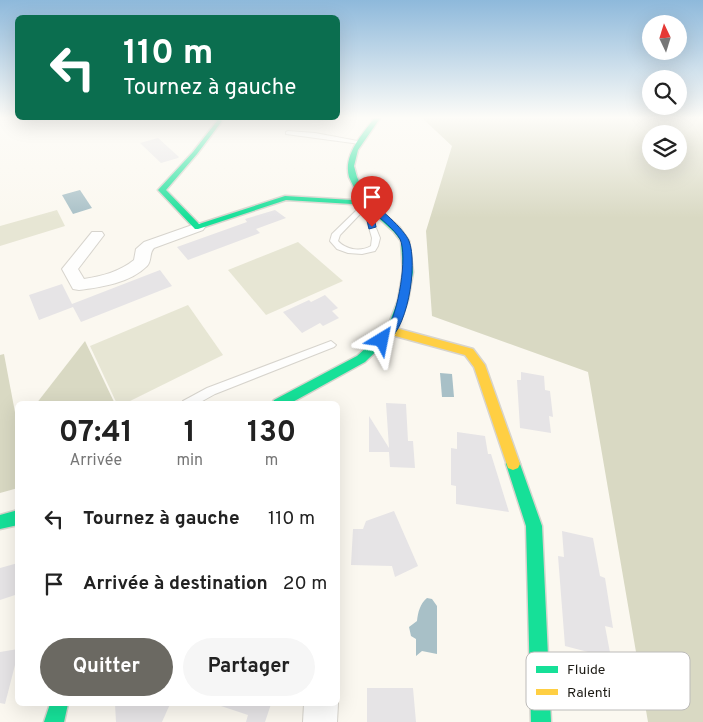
<!DOCTYPE html>
<html lang="fr">
<head>
<meta charset="utf-8">
<style>
  body { margin:0; font-family:Overpass,sans-serif; background:#f6f6f6; color:#222; height:100vh; display:flex; flex-direction:column; font-size:19px; white-space:nowrap }
  * { box-sizing:border-box; margin:0 }
  p { font-size:16px; color:#767676 }
  .icon { flex:none; width:28px; height:28px; fill:none; stroke:currentColor; stroke-width:2; stroke-linecap:round; stroke-linejoin:round }
  .map { position:relative; flex:1; overflow:hidden }
  .side { position:absolute; left:15px; top:401px; width:325px; height:305px; display:flex; flex-direction:column; background:#fff; border-radius:8px; box-shadow:0 5px 20px #0002 }
  .side>* { flex:none }
  .hud { position:absolute; left:15px; top:15px; width:325px; height:105px; border-radius:8px; box-shadow:0 5px 20px #0002; background:#0b6e4f; color:#fff; overflow:hidden }
  .needle { width:32px; rotate:356deg }
  .controls { position:absolute; left:642px; top:15px; display:grid; gap:10px }
  .controls a { display:grid; place-items:center; width:45px; height:45px; border-radius:50%; background:#fff; box-shadow:0 5px 20px #0002; font-size:25px }
  .pin { position:absolute; display:grid; place-items:center; width:42px; height:42px; color:#fff; margin:-51px -21px; border-radius:50% 50% 50% 0; rotate:-45deg; box-shadow:0 0 5px #0007 }
  .pin .icon { rotate:45deg }
  .me { position:absolute; width:55px; margin:-28px; rotate:35deg; stroke-linejoin:round; filter:drop-shadow(0 0 4px #0008) }
  .turn { display:flex; align-items:center; gap:18px; height:105px; padding:0 25px; font-size:22px }
  .turn .icon { width:65px; height:65px; stroke-width:2.5 }
  .turn b { display:block; font-size:35px; line-height:42px }
  .eta { display:flex; justify-content:space-evenly; align-items:center; height:85px; text-align:center }
  .eta b { font-size:30px; font-weight:700; line-height:35px }
  .cta { display:flex; gap:10px; margin-top:auto; padding:10px 25px }
  .cta a { flex:1; height:58px; border-radius:30px; background:#6b6962; color:#fff; font-size:20px; font-weight:700; line-height:58px; text-align:center }
  .cta a+a { background:#f6f6f6; color:#222 }
  ul { padding:0; list-style:none }
  li { display:flex; align-items:center; gap:15px; height:65px; padding:0 25px }
  li div { flex:1 }
  li b { display:block; font-size:19px }
  li em { font-style:normal }
  .map>svg:first-child { display:block }
  .green { fill:#e7e6d4 }
  .forest { fill:#d9d9c3; fill-rule:evenodd }
  .water { fill:#a8c0c7 }
  .building { fill:#e6e4e6 }
  .lines { fill:none; stroke-linecap:round; stroke-linejoin:round }
  .lane-casing { stroke:#d7d4cd; stroke-width:2 }
  .street-casing { stroke:#d7d4cd; stroke-width:2 }
  .fast-casing { stroke:#d7d4cd; stroke-width:3 }
  .slow-casing { stroke:#d7d4cd; stroke-width:3 }
  .lane { fill:#fefefd; fill-rule:evenodd }
  .street { fill:#fefefd; fill-rule:evenodd }
  .fast { fill:#16e098; fill-rule:evenodd }
  .slow { fill:#ffcf43; fill-rule:evenodd }
  .route { fill:#1a73e8; stroke:#114b97 }
  .key { fill:#fff; stroke:#bcbbb9; stroke-width:1 }
  .key-label { font-size:14px; fill:#1e1c16 }
</style>
</head>
<body>
<div class="map">
<svg width="703" height="722" viewBox="0 0 703 722">
  <rect width="100%" height="100%" fill="#fbf8f0"/>
  <g class="green">
    <path d="M57 210 65 226 0 246V226Z"/>
    <path d="M298 242 343 281 266 315 228 270Z"/>
    <path d="M188 305 223 355 124 404H117L90 346Z"/>
  </g>
  <g class="forest">
    <path d="M421 117H703V722H648L588 372 432 316 426 231 452 146ZM651 134H679V161H651Z"/>
    <path d="M85 341 115 404H36Z"/>
    <path d="M4 354 17 423 18 488 0 493V355Z"/>
  </g>
  <g class="water">
    <path d="M80 190 92 208 73 214 62 195Z"/>
    <path d="M440 373 452 374 454 397H442Z"/>
    <path d="M427 598 432 599 437 606V654L422 651 416 656V639L411 636 409 627 417 621C418 612 420 604 427 598Z"/>
  </g>
  <g class="building">
    <path d="M158 138 179 157 178 158 161 163 140 143Z"/>
    <path d="M275 210 286 218 256 229 260 233 188 260 177 247 247 222 245 219Z"/>
    <path d="M160 270 172 286 81 322 73 307 39 320 29 295 62 284 72 304Z"/>
    <path d="M325 295 338 308 332 311 339 318 323 326 320 323 302 333 283 312 309 300 311 302Z"/>
    <path d="M521 372 544 376 545 390 550 391 553 417 549 416 551 433 520 428 517 380H521Z"/>
    <path d="M386 403 406 404 408 441H413L415 468 390 467 389 452H369V416L389 448Z"/>
    <path d="M457 432 485 436 488 454H491L509 512 456 504V486L451 485V448L457 449Z"/>
    <path d="M394 511 418 566 395 577 392 566 351 565 353 529H363L366 521Z"/>
    <path d="M562 531 593 538 600 576 605 578 613 628 605 626 611 658 565 646 558 556 564 557Z"/>
    <path d="M18 563V594L0 600V568Z"/>
    <path d="M18 649V664L15 665 5 704 0 703V652Z"/>
    <path d="M367 688H413L416 722H367Z"/>
    <path d="M115 704H170L162 722H116Z"/>
    <path d="M221 704H271L265 722H246L248 715 221 706Z"/>
  </g>
  <g class="lines">
    <defs>
      <g id="lane">
        <path d="M288 131 315 133 363 142 360 144 286 134V132Z"/>
        <path d="M365 202 370 203 372 218 380 238 378 246 375 251 362 254 348 253 337 249 330 241 332 234ZM364 210 372 238 371 246C361 252 346 250 338 241L340 235Z"/>
        <path d="M331 341 336 345 334 347 215 394 197 404H182L183 401 207 388Z"/>
      </g>
      <g id="street">
        <path d="M198 223 203 224 205 227 203 230 154 248C149 253 152 261 147 266 130 283 102 287 79 290L73 289 62 269 92 232H102L104 235 78 269 84 279C102 276 119 272 134 260L136 249 144 242Z"/>
        <path d="M338 703V704L337 722H303L304 704Z"/>
      </g>
      <g id="fast">
        <path d="M375 117H381L358 150 354 166 357 177 367 199 400 228 409 241 413 272 408 300 397 331 365 362 289 404H272L274 400 357 356 387 329 398 300 403 272 401 241 394 232 362 203 352 204 286 200 198 229H195L158 190 193 152 217 121 214 118H219L222 121 197 154 166 190 199 224 285 196 352 200 360 198C356 191 352 184 349 177 343 154 363 134 375 117Z"/>
        <path d="M513 458 518 460 520 464 542 526 551 722H531L526 526 506 464 508 460Z"/>
        <path d="M18 510V525L0 529V515Z"/>
        <path d="M50 704H68L64 722H44Z"/>
      </g>
      <path id="slow" d="M392 327 473 349 485 365 520 464 518 468 513 470 508 468 474 367 465 355 388 334 387 331 388 328Z"/>
    </defs>
    <use href="#lane" class="lane-casing"/>
    <use href="#street" class="street-casing"/>
    <use href="#fast" class="fast-casing"/>
    <use href="#slow" class="slow-casing"/>
    <use href="#lane" class="lane"/>
    <use href="#street" class="street"/>
    <use href="#fast" class="fast"/>
    <use href="#slow" class="slow"/>
  </g>
  <linearGradient id="sky" x2="0" y2="1"><stop stop-color="#8eb9db"/><stop offset="0.54" stop-color="#fdfcf8"/><stop offset="1" stop-color="#fdfcf8" stop-opacity="0"/></linearGradient>
  <rect width="703" height="218" fill="url(#sky)"/>
  <path class="route" d="M367 200C377 205 405 230 409 241 418 263 408 336 382 344L376 340C379 336 384 333 387 329 398 314 408 256 400 239 394 229 382 220 373 212L376 227 369 229 363 203Z"/>
  <rect x="526" y="652" width="164" height="58" rx="8" class="key"/>
  <rect x="536" y="666" width="22" height="7" fill="#16e098"/>
  <rect x="536" y="689" width="22" height="6" fill="#ffcf43"/>
  <g class="key-label">
    <text x="567" y="674">Fluide</text>
    <text x="567" y="697">Ralenti</text>
  </g>
</svg>
<div class="controls">
<a><svg class="needle" viewBox="-14 -14 28 28"><path d="M0-13l5 13h-10z" fill="#e53935"/><path d="M0 13l5-13h-10z" fill="#767676"/></svg></a>
<a><svg class="icon" aria-label="search" viewBox="0 0 24 24"><circle cx="10" cy="10" r="6"/><path d="M15 15l6 6"/></svg></a>
<a><svg class="icon" aria-label="layers" viewBox="0 0 24 24"><path d="M12 4l9 5-9 5-9-5zM3 14l9 5 9-5"/></svg></a>
</div>
<div class="pin" style="left:372px;top:227px;background:#d93025"><svg class="icon" aria-label="arrive" viewBox="0 0 24 24"><path d="M6 21V4h12l-3 4 3 4H6"/></svg></div>
<svg class="me" style="left:382px;top:340px" viewBox="-20 -20 40 40"><path d="M0-17L14 15 0 8-14 15z" fill="#1a73e8" stroke="#fff" stroke-width="4"/></svg>
<div class="hud">
<div class="turn"><svg class="icon" aria-label="left" viewBox="0 0 24 24"><path d="M17 20v-9H6M10 6l-5 5 5 5"/></svg><div><b>110 m</b>Tournez à gauche</div></div>
</div>
<section class="side">
<div class="eta">
<div><b>07:41</b><p>Arrivée</p></div>
<div><b>1</b><p>min</p></div>
<div><b>130</b><p>m</p></div>
</div>
<ul>
<li><svg class="icon" aria-label="left" viewBox="0 0 24 24"><path d="M17 20v-9H6M10 6l-5 5 5 5"/></svg><div><b>Tournez à gauche</b></div><em>110 m</em></li>
<li><svg class="icon" aria-label="arrive" viewBox="0 0 24 24"><path d="M6 21V4h12l-3 4 3 4H6"/></svg><div><b>Arrivée à destination</b></div><em>20 m</em></li>
</ul>
<div class="cta"><a>Quitter</a><a>Partager</a></div>
</section>
</div>
</body>
</html>
